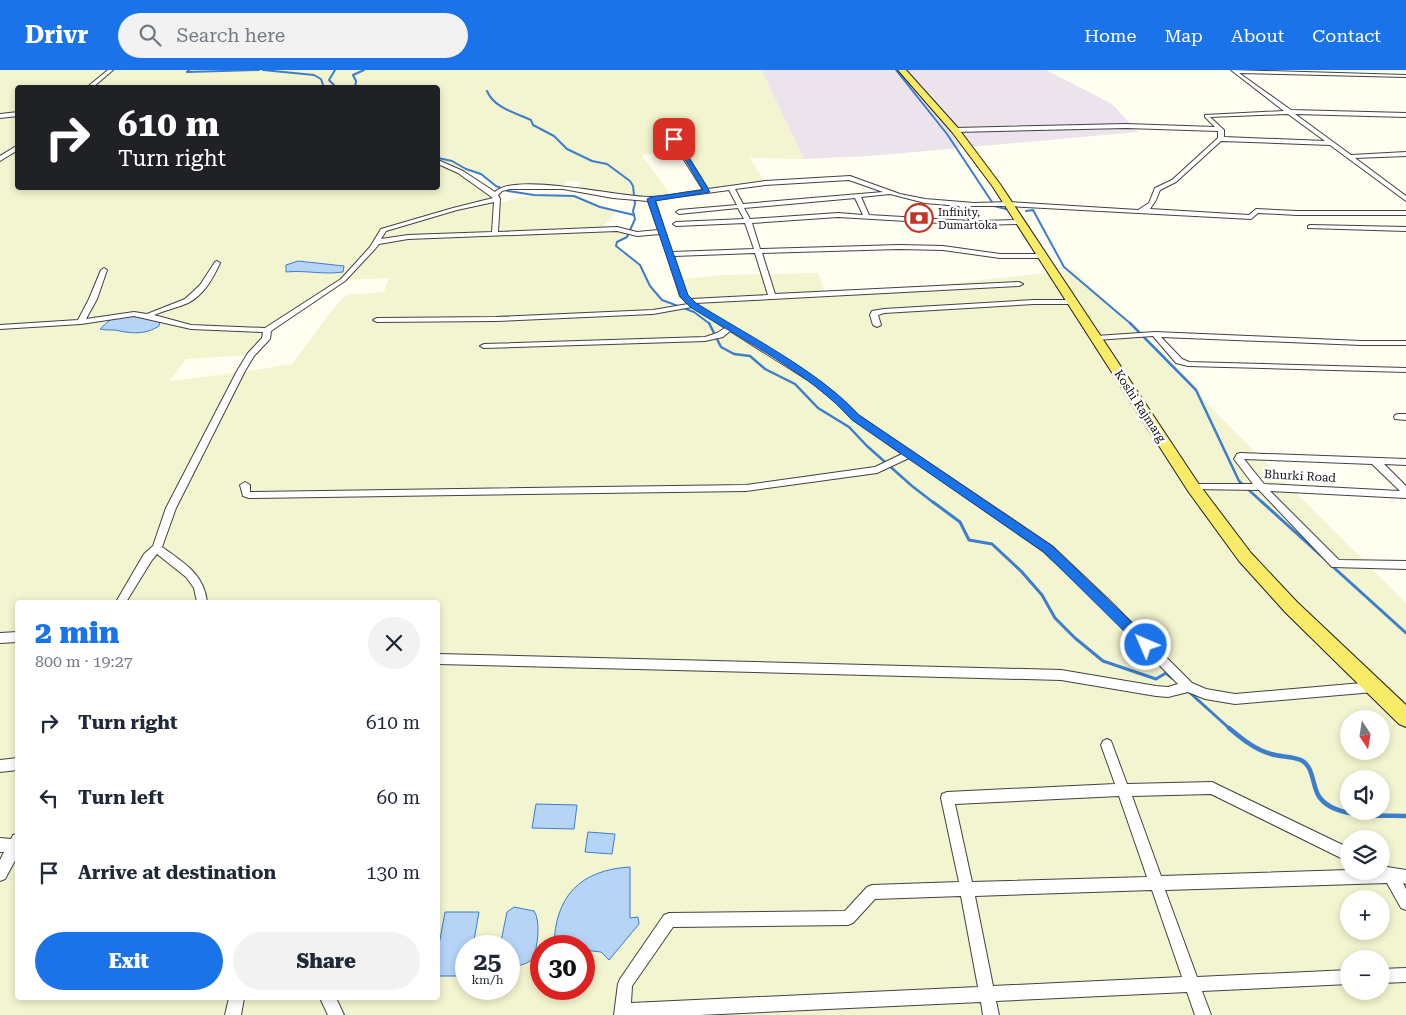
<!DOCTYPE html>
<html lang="en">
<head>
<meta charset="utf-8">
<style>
  body { margin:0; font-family:"Roboto Serif",serif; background:#f2f2f3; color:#1f2937; height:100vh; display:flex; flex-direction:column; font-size:19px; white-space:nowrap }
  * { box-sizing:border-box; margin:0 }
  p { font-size:16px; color:#747a83 }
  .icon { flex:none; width:28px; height:28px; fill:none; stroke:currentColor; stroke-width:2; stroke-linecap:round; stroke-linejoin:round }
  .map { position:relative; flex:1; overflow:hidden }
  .sheet { position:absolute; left:15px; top:530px; width:425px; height:400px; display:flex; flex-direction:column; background:#fff; border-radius:5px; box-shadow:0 2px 8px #0003 }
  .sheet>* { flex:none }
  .banner { position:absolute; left:15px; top:15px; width:425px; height:105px; border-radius:5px; box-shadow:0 2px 8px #0003; background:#202124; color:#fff; overflow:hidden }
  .needle { width:32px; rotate:168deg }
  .controls { position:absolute; left:1340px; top:640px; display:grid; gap:10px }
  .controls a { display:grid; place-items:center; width:50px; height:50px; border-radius:50%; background:#fff; box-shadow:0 2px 8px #0003; font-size:25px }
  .speed { position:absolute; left:455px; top:865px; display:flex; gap:10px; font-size:25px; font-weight:700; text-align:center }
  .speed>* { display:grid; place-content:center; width:65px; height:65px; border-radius:50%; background:#fff; box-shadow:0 2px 8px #0003; line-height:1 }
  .speed small { font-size:12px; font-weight:400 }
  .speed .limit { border:8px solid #d22; background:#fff; color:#111 }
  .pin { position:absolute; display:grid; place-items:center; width:42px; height:42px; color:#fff; margin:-21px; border-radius:10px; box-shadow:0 2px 8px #0006 }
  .me { position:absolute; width:55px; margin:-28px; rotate:315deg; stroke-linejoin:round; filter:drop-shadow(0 0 4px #0008) }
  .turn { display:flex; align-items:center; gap:18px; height:105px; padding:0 20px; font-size:22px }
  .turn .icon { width:65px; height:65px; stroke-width:2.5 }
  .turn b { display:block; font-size:35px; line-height:42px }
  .round { display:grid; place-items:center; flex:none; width:52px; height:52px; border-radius:26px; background:#f2f2f3 }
  .head { display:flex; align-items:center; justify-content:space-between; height:85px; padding:0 20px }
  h1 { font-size:30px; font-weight:800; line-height:38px; color:#1a73e8 }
  .action { display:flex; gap:10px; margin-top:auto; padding:10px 20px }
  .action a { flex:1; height:58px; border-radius:30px; background:#1a73e8; color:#fff; font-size:20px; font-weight:800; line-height:58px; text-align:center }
  .action a+a { background:#f2f2f3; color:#1f2937 }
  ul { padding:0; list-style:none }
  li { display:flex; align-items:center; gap:15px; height:75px; padding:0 20px }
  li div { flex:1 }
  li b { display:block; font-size:19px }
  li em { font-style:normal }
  header { display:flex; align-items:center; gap:30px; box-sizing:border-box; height:70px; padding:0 25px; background:#1a73e8; color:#fff }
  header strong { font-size:24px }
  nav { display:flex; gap:28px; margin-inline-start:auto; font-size:18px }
  .search { width:350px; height:45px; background:#f2f2f3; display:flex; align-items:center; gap:12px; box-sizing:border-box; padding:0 18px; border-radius:28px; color:#747a83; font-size:19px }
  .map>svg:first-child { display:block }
  .industrial { fill:#ede3ed }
  .farmland { fill:#f3f5d0; fill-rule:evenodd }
  .water { fill:#b5d4f6; stroke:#3c7dce }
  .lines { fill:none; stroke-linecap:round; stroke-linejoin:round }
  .stream-far3 { stroke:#3c7dce; stroke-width:2 }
  .stream-far2 { stroke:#3c7dce; stroke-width:2.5 }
  .stream-far1 { stroke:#3c7dce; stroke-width:3 }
  .stream { stroke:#3c7dce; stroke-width:4.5 }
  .minor-casing { stroke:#424242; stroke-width:2 }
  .primary-casing { stroke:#202020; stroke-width:2 }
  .minor { fill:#fff; fill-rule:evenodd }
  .primary { fill:#f8eb67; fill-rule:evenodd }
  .route { fill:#1a73e8; stroke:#114b97 }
  .labels { text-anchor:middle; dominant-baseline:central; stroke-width:5; stroke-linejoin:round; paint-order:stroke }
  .far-poi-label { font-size:11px; fill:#0f0f0f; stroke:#fff; text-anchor:start }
  .street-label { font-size:12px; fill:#0f0f0f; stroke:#fff }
</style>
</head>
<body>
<header>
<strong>Drivr</strong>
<div class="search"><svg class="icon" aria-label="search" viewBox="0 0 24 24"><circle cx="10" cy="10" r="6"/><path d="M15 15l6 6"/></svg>Search here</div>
<nav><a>Home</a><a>Map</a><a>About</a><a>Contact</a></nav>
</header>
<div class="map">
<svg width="1406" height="945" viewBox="0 0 1406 945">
  <rect width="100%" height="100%" fill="#fffef1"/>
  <path class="industrial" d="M761 0H1046L1112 34 1138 62 870 86 804 89Z"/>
  <path class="farmland" d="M0 0H761L804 89 750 88 765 113 707 122 680 80 642 85 672 127 651 129 575 118 582 112 566 111 563 117 509 116 502 118 481 104 473 101 464 104 493 122 496 133 534 125 562 124 574 126 616 142 601 159 629 162 627 167 617 172 616 176 621 183 641 195 648 214 655 220 660 228 670 235 687 239 690 231 679 210 720 205 818 203 827 227 1074 200 1406 533V945H0ZM18 18H438V118H18ZM389 208 384 222 346 225 332 240 292 294 241 302 170 311 186 289 251 285 267 264 268 258 341 210ZM18 532H438V928H18ZM1349 649H1381V681H1349ZM1349 709H1381V741H1349ZM1349 769H1381V801H1349ZM1349 829H1381V861H1349ZM466 876H509V919H466ZM541 876H584V919H541ZM1349 889H1381V921H1349Z"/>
  <g class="water">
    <path d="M298 191 344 196 343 202C324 205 305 200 286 202V195Z"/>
    <path d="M145 245 160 251 159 256C147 264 134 264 120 261 114 259 107 261 100 259L112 248Z"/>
    <path d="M536 734 577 735 574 759 532 758Z"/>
    <path d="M588 762 615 764 612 784 585 782Z"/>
    <path d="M630 797V848L638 847 639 854 609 890 601 882 584 880V876H554C555 826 580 800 630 797Z"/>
    <path d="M514 837 534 841C541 850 538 880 532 889 527 895 515 897 509 895V876H500L507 842Z"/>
    <path d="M445 842H479L473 876H466V906H438V880Z"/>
  </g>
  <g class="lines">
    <g class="stream-far3">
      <path d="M189 0 187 2 259 0"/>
      <path d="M263 0 314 5 321 9 324 18"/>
      <path d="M896 0 947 64 992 132"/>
      <path d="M332 18 334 15 329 10 335 0"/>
      <path d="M355 18 356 11 353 5 364 0"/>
      <path d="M487 21C494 38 516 43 531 50L533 55 554 66 567 79 592 91 607 94 630 111 633 116 635 134 633 141 635 149 627 167 617 172 616 176 640 195 650 216 662 230 694 242 710 254"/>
      <path d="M438 88 452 91 466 99 481 104 496 116 508 121 534 125 574 126 600 137 634 145"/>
      <path d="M994 136 1010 140"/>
      <path d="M1026 141 1033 140 1064 197 1131 254"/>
    </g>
    <g class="stream-far2">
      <path d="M709 253 721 277 734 284 750 286 765 299 795 314 818 338 849 357 867 376 912 416 934 433"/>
      <path d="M1130 253 1196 320 1239 411 1263 433"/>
    </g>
    <g class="stream-far1">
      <path d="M933 432 960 452 969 470 992 474 1021 501 1042 525 1055 548 1075 568 1103 591 1156 609 1166 603 1172 608"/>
      <path d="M1262 432 1326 490"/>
      <path d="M1331 495 1406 563"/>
      <path d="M1188 621 1230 659"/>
    </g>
    <path class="stream" d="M1229 658C1241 668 1255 680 1271 684 1280 687 1292 686 1301 690 1312 696 1312 709 1316 720 1325 750 1381 745 1406 746"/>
    <defs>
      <g id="minor">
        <path d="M108 0H113L92 18H86Z"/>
        <path d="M1231 0 1406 5V7L1239 3 1291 40 1406 43V47L1295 44 1351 85 1406 82V86L1355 88 1406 126V131L1330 75 1221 71 1176 112 1160 120 1156 130 1150 139 1249 145 1256 139 1297 141H1406V145H1297L1258 143 1251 149 1009 136H966L977 151 1021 150 1024 152 1021 154 975 155 838 147 752 153 760 179 899 175 943 176 1000 184H1043L1046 186 1043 188H1000L943 180 899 179 762 183 775 224 1019 212 1023 214 1019 216 695 233C749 270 813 297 858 345L1052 476 1109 530 1192 613 1206 619 1235 624 1374 612 1378 613 1380 617 1378 621 1374 622 1235 634 1205 629 1188 622 1168 627 1156 626 1061 610 438 594V584L1061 600 1156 616 1168 617 1178 614 1101 536 1044 482 909 388 877 403 746 421 249 428 243 426 240 415 245 412 250 415V422L746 415 875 397 902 384 852 349 839 335 814 314 730 261 723 267 705 271 484 278 480 276 484 274 705 267 717 263 725 258 692 237 653 244 496 251 377 252 373 250 377 248 496 247 653 240 688 234 680 226 660 164 637 166 617 161 408 169 379 174 375 179 345 211 271 261 270 269 254 286 245 301 176 438 162 477C184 493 204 504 207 532H197L194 518 186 507 157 484 152 490 126 532H116L144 484 153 476 166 438 237 301 248 283 262 268 263 262 191 259 134 246 81 254 0 259V255L78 250 89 229 101 200 104 198 107 200 97 229 86 249 134 242 147 244 185 229 200 215 215 192 217 191 220 193C213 208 204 225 188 233 177 238 165 240 154 245L191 255 265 258 341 209 370 177 381 159 453 138 493 128 458 103 438 94V90L463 101 495 122C514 102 619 127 649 127 667 127 685 122 703 120L671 69 674 67 677 69 708 119 765 111 850 106 900 124 925 129 974 133 1009 132 1138 140 1149 133 1155 118 1172 110 1218 68V61L1126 58 955 62 952 60 955 58 1126 54 1215 57 1205 47V45L1284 41ZM1288 44 1325 71 1224 67V60L1210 47ZM849 110 883 122 743 134 735 119 765 115ZM510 119H563L613 128 648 131 658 160 637 162 617 157 498 162 500 129 498 125 502 121ZM729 120 737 135 679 140 676 142 679 144 738 138 744 149 676 152 673 154 676 156 745 153 754 179 672 182 655 130ZM890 124 925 133 959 136 970 151 869 145 861 127ZM855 128 863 145 838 143 750 149 744 138ZM494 132 492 162 408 165 381 169 386 161 457 140ZM755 183 768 225 691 229 687 225 674 186Z"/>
        <path d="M18 42V46L0 48V44Z"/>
        <path d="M18 75V80L0 91V86Z"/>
        <path d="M1310 155 1406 157V161L1308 158V156Z"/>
        <path d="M1034 230H1073L1077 232 1073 234H1034L884 243 878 245 881 255 877 257 873 255 870 245 872 241 884 239Z"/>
        <path d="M1155 262 1361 271H1406V275H1361L1161 267 1182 289 1189 292 1406 298V302L1188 296 1176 293 1153 266 1096 270 1092 268 1096 266Z"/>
        <path d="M1398 344H1406V350L1395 349 1394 347 1395 345Z"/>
        <path d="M1240 383 1406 389V395L1384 394 1406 416V428L1270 421 1339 490 1406 491V499L1332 497 1259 420 1190 419 1188 417 1193 414H1253L1234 389 1237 384ZM1244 389 1372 394 1400 421 1264 414Z"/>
        <path d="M18 562V572L0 573V563Z"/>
        <path d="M1107 669 1111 671 1127 714 1212 712 1349 778V792L1211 724 1132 726 1161 806 1349 800 1381 801V799L1387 797 1406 800V814L1403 813 1406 819V840L1401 838 1387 813 1165 820 1197 907 1349 900V914L1202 921 1211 945H1195L1187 922 996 931 999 945H983L981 932 699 945H614L618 914 620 909 664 845 669 843 845 841 867 817 872 815 959 812 941 728 942 724 947 722 1115 714 1101 675 1103 671ZM1119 726 1147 807 972 812 955 734ZM1152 820 1182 907 993 916 975 826ZM961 826 978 917 631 933 632 916 673 857 848 855 853 853 875 829Z"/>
        <path d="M18 688V700L0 702V690Z"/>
        <path d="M18 764V785L5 809 0 811V790L4 782H0V768L11 769 13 765Z"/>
        <path d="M1406 898V912L1381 913V899Z"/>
        <path d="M229 928H244L241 945H225Z"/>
        <path d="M320 928H336L344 945H328Z"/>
      </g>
      <path id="primary" d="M898 0H906L958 58 1000 114 1198 413 1251 483 1297 532 1406 635V657L1399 654 1285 542 1239 491 1188 421 993 117 952 62Z"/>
    </defs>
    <use href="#minor" class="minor-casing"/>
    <use href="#primary" class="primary-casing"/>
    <use href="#minor" class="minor"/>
    <use href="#primary" class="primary"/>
  </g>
  <path class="route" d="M672 67H676L710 122 655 131 688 225 696 233C749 266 817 300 859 345L1052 476 1151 571 1153 575 1151 579 1146 580 1142 579 1044 482 852 350C811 304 743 270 690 237L680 226 647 129 651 127 703 120Z"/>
  <defs>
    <symbol id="bank-ring" viewBox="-11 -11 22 22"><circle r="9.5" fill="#fff" stroke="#c03626" stroke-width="1.5"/><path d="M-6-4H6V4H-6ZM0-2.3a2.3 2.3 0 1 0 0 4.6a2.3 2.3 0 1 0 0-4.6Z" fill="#c03626"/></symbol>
  </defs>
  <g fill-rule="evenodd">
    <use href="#bank-ring" x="903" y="132" width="32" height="32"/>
  </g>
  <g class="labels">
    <g class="far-poi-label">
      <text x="938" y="142">Infinity,<tspan x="938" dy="13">Dumartoka</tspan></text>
    </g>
    <g class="street-label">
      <text transform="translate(1140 336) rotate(57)">Koshi Rajmarg</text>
      <text transform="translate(1300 406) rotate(3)">Bhurki Road</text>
    </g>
  </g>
</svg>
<div class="controls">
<a><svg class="needle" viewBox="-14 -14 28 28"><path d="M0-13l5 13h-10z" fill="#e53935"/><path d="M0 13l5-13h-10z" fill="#747a83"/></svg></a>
<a><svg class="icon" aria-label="sound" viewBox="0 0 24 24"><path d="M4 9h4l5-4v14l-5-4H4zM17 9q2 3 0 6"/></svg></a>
<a><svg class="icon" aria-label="layers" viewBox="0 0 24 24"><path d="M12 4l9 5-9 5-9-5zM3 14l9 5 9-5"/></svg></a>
<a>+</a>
<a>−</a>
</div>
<div class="speed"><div>25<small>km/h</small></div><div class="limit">30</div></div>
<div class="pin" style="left:674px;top:69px;background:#d93025"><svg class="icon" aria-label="arrive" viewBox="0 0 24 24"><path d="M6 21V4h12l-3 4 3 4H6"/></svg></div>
<svg class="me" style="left:1146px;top:575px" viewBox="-20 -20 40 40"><circle r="17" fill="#1a73e8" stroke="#fff" stroke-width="3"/><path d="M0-11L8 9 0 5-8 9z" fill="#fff"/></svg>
<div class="banner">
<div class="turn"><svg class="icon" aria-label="right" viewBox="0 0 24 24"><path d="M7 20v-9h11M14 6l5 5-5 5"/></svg><div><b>610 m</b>Turn right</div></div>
</div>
<section class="sheet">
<div class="head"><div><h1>2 min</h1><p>800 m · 19:27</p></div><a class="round"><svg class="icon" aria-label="close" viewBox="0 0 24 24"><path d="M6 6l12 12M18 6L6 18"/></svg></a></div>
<ul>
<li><svg class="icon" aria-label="right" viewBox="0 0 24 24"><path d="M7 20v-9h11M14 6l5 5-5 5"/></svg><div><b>Turn right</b></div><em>610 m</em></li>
<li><svg class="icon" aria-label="left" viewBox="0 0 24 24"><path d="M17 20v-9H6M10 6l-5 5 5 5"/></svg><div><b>Turn left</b></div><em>60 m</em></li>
<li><svg class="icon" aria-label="arrive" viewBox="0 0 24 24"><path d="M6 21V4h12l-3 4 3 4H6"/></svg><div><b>Arrive at destination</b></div><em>130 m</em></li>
</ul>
<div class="action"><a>Exit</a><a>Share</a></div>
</section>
</div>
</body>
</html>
